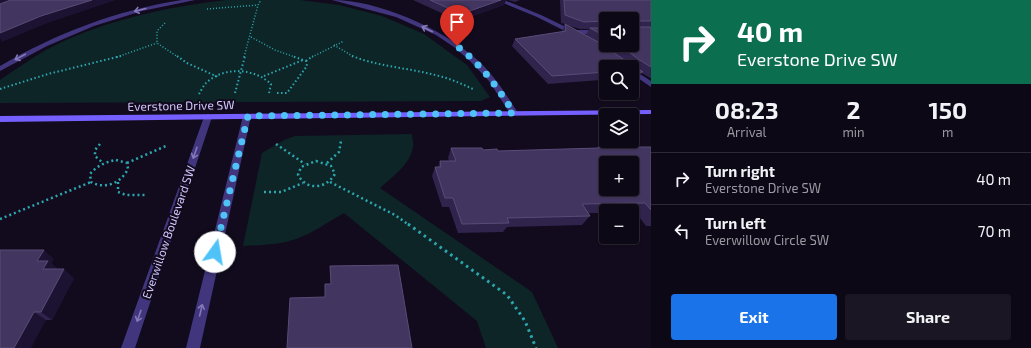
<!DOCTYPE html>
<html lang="en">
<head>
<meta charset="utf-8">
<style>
  body { margin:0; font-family:"Exo 2",sans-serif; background:#1b1623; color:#f1f3f6; height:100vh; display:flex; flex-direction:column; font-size:15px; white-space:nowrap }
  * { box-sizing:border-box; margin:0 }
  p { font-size:13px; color:#9a9aa1 }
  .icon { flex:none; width:22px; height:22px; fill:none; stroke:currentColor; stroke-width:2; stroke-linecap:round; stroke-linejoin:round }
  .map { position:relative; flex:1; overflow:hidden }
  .drawer { display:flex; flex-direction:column; background:#0d0816; width:380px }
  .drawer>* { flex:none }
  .hud { background:#0b6e4f; color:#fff; overflow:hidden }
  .controls { position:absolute; left:599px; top:12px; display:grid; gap:8px }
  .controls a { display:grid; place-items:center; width:40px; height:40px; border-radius:4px; background:#0d0816; box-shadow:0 1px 3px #0004,0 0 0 1px #2d2935; font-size:20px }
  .pin { position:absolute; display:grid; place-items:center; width:34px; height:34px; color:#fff; margin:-41px -17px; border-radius:50% 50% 50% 0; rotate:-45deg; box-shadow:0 0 4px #0007 }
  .pin .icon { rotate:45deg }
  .me { position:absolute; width:44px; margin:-22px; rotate:13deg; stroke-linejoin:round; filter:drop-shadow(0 0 3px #0008) }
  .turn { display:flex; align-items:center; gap:14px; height:84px; padding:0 20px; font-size:18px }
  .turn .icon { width:52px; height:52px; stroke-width:2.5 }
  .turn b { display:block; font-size:28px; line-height:34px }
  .eta { display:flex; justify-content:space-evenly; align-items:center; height:68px; text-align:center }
  .eta b { font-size:24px; font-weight:700; line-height:28px }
  .cta { display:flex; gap:8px; margin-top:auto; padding:8px 20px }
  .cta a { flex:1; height:46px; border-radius:4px; background:#1a73e8; color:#fff; font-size:16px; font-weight:700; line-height:46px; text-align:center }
  .cta a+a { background:#1b1623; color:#f1f3f6 }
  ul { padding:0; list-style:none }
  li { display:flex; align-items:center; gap:12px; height:52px; padding:0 20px; border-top:1px solid #2d2935 }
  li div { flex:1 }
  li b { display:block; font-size:15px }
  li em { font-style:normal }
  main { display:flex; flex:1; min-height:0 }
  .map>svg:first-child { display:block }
  .green { fill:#0e2527 }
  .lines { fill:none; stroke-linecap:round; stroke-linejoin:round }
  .path-far3 { stroke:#2ca7af; stroke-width:1.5; stroke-dasharray:1 2; stroke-linecap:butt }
  .path-far2 { stroke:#2ca7af; stroke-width:2; stroke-dasharray:1.5 2.5; stroke-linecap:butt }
  .path-far1 { stroke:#2ca7af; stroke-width:2.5; stroke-dasharray:2 3; stroke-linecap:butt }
  .path { stroke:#2ca7af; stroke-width:3; stroke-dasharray:2.5 4; stroke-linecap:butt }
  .lane { fill:#41367d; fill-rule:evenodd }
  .street { fill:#41367d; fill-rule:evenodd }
  .secondary { fill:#765fff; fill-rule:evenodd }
  .wall { fill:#30234c; fill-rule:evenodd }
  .shaded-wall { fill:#1c1231 }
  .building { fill:#42355f; stroke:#594c78; fill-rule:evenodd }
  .oneway { stroke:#8478b8 }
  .route { stroke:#4fc3f7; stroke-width:7; stroke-dasharray:0 12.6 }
  .labels { text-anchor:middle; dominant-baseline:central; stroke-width:4; stroke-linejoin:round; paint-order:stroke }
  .street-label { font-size:12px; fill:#d5c8ff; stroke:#110b1d }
</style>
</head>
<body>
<main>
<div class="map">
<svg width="651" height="348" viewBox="0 0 651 348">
  <rect width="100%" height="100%" fill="#110b1d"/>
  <g class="green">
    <path d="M226 0H300L339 5 382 16 424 34 467 65 490 97 481 101 0 103V80C15 70 30 59 46 50 100 21 166 7 226 0Z"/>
    <path d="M412 134C412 138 414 143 413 147 410 165 392 177 380 188L532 292 558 348H486L477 321 344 213C328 222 313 233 296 239 279 245 261 245 243 246L262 153 284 140 295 136Z"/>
  </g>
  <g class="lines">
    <g class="path-far3">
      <path d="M207 9 258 5"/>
      <path d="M165 23 157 31V43L178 57"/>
      <path d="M251 37 275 50 295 57"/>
      <path d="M334 45 354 57"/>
      <path d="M117 57 157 43"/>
      <path d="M244 57 258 5 261 0"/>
      <path d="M312 57 344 41"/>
    </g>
    <g class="path-far2">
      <path d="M177 56 187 63 218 77"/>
      <path d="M352 56C380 67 410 68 439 76 451 79 462 84 473 89"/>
      <path d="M306 61 313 56"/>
      <path d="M264 76 303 60"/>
      <path d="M0 89 48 74 121 56"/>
      <path d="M235 93 245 56"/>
      <path d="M277 93H287L307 66 306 61 292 56"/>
      <path d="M199 94C201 91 203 86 206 83 224 66 254 68 271 84L269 93"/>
    </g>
    <g class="path-far1">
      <path d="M100 144 95 150V156L103 163"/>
      <path d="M276 144 305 164"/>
      <path d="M116 160 127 163 128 169C121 183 105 190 91 182L90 174C97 166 105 162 116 160Z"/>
      <path d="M316 161 331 166 335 174C326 189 307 191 298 175L301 167Z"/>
      <path d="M127 163 166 146"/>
      <path d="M327 163 339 152 341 141"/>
      <path d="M118 182V192L126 195H145"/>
      <path d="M330 182 395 215 409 225"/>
      <path d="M264 192H281L303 183"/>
      <path d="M0 219 91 182"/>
    </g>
    <path class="path" d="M408 224 507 295 525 321 536 348"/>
    <g class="lane">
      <path d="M496 0H504L541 15 572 30H606V34H578L577 35H573L537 17Z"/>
      <path d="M632 69 651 81V87L632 74Z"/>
    </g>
    <g class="street">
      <path d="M182 0H195L142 11 94 26 47 46 0 71V66C57 33 117 10 182 0Z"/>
      <path d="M332 0C378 0 441 28 475 58 493 73 505 93 518 113L514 115H511L489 81 470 61 454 47 436 35 396 17Z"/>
      <path d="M247 113 251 116 200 348H186L243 116Z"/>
      <path d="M208 114 212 117 135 348H121L204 117Z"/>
    </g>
    <path class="secondary" d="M651 110V114L0 122V116Z"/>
  </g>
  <g class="wall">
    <path d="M413 0H506L504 5 459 21Z"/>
    <path d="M508 0H520L515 2Z"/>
    <path d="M560 0H651V78H650L642 73 637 80H632V67H606V82H604L601 80 548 84 512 46 515 39 562 32 565 24 561 23ZM606 19H632V45H606ZM566 25 580 29H589L586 35Z"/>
    <path d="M598 147H651V226H646L636 213H632V211H606V213H589L590 216 582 225 507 227 503 232 458 233 449 207H442L432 176 435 167H438L440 161H449L448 158 451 148 498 151 597 148Z"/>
    <path d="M54 259 51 263 57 269 74 278 52 320H46L0 348Z"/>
  </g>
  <g class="shaded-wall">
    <path d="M0 0H19L0 5Z"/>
    <path d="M92 0H116L45 24 2 42 0 38V33L41 16Z"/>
    <path d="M501 0H506L504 5 459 21 461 14Z"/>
    <path d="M44 250 54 259 51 263 58 270 43 269 37 261Z"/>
    <path d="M64 269 74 278 52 320 41 312Z"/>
    <path d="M34 312 46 320 31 348H14Z"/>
  </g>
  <g class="building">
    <path d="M11 0H92L41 16 0 33V4Z"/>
    <path d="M430 0H501L461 14Z"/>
    <path d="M564 0H651V21H637L635 22 636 27H651V67L638 59 620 45H632V19H606V21L584 22 565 15Z"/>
    <path d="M565 24 598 42 626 61H636L637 68 643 72 632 73V67H606V72L552 76 515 39 566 31Z"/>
    <path d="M590 28H606V37Z"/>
    <path d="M598 147H651V210L645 203 582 204 590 216 507 218 509 223 462 224 453 198H445L435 167H441L440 161H456L451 148H482L483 150 497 149 498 151 599 148ZM606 163H632V189H606Z"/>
    <path d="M0 250H44L37 261H48L43 269H64L41 312H34L14 348H0Z"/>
    <path d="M398 265 412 348H287L290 298 325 297V284H331L330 266Z"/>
  </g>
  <defs><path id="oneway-shaft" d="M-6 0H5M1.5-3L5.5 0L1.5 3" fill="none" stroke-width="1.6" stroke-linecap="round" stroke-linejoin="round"/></defs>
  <g class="oneway">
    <use href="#oneway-shaft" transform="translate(140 10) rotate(166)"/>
    <use href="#oneway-shaft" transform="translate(427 29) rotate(-153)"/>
    <use href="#oneway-shaft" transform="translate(20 57) rotate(152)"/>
    <use href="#oneway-shaft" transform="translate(195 153) rotate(109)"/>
    <use href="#oneway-shaft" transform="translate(201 310) rotate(-77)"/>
    <use href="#oneway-shaft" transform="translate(139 316) rotate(109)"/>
  </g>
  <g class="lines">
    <path class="route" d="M215 252 248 116 514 113C496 86 483 66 457 46"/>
  </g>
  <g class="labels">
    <g class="street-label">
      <text transform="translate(181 105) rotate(-1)">Everstone Drive SW</text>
      <text transform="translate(168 232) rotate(-71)">Everwillow Boulevard SW</text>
    </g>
  </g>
</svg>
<div class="controls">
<a><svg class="icon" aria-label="sound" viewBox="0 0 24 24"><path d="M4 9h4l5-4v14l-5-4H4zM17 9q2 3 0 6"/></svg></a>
<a><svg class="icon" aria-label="search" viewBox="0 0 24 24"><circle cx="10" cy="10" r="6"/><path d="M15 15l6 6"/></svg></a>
<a><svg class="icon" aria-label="layers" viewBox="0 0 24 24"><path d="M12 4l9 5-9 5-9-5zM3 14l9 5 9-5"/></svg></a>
<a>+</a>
<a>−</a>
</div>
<div class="pin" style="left:457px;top:46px;background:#d93025"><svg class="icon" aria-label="arrive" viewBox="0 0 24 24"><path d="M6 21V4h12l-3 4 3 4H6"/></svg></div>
<svg class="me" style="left:215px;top:252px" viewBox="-20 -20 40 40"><circle r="19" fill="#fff"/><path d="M0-13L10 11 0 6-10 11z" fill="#4fc3f7"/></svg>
</div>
<section class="drawer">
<div class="hud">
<div class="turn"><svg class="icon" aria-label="right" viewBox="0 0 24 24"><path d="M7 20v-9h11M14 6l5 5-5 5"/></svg><div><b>40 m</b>Everstone Drive SW</div></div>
</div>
<div class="eta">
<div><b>08:23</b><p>Arrival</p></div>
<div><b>2</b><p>min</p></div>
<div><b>150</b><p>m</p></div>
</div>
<ul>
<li><svg class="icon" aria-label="right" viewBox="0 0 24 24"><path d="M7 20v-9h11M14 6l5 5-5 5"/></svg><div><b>Turn right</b><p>Everstone Drive SW</p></div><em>40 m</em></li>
<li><svg class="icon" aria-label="left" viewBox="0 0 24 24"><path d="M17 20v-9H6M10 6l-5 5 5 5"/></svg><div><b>Turn left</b><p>Everwillow Circle SW</p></div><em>70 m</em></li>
</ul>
<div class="cta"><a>Exit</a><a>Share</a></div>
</section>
</main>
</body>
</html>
